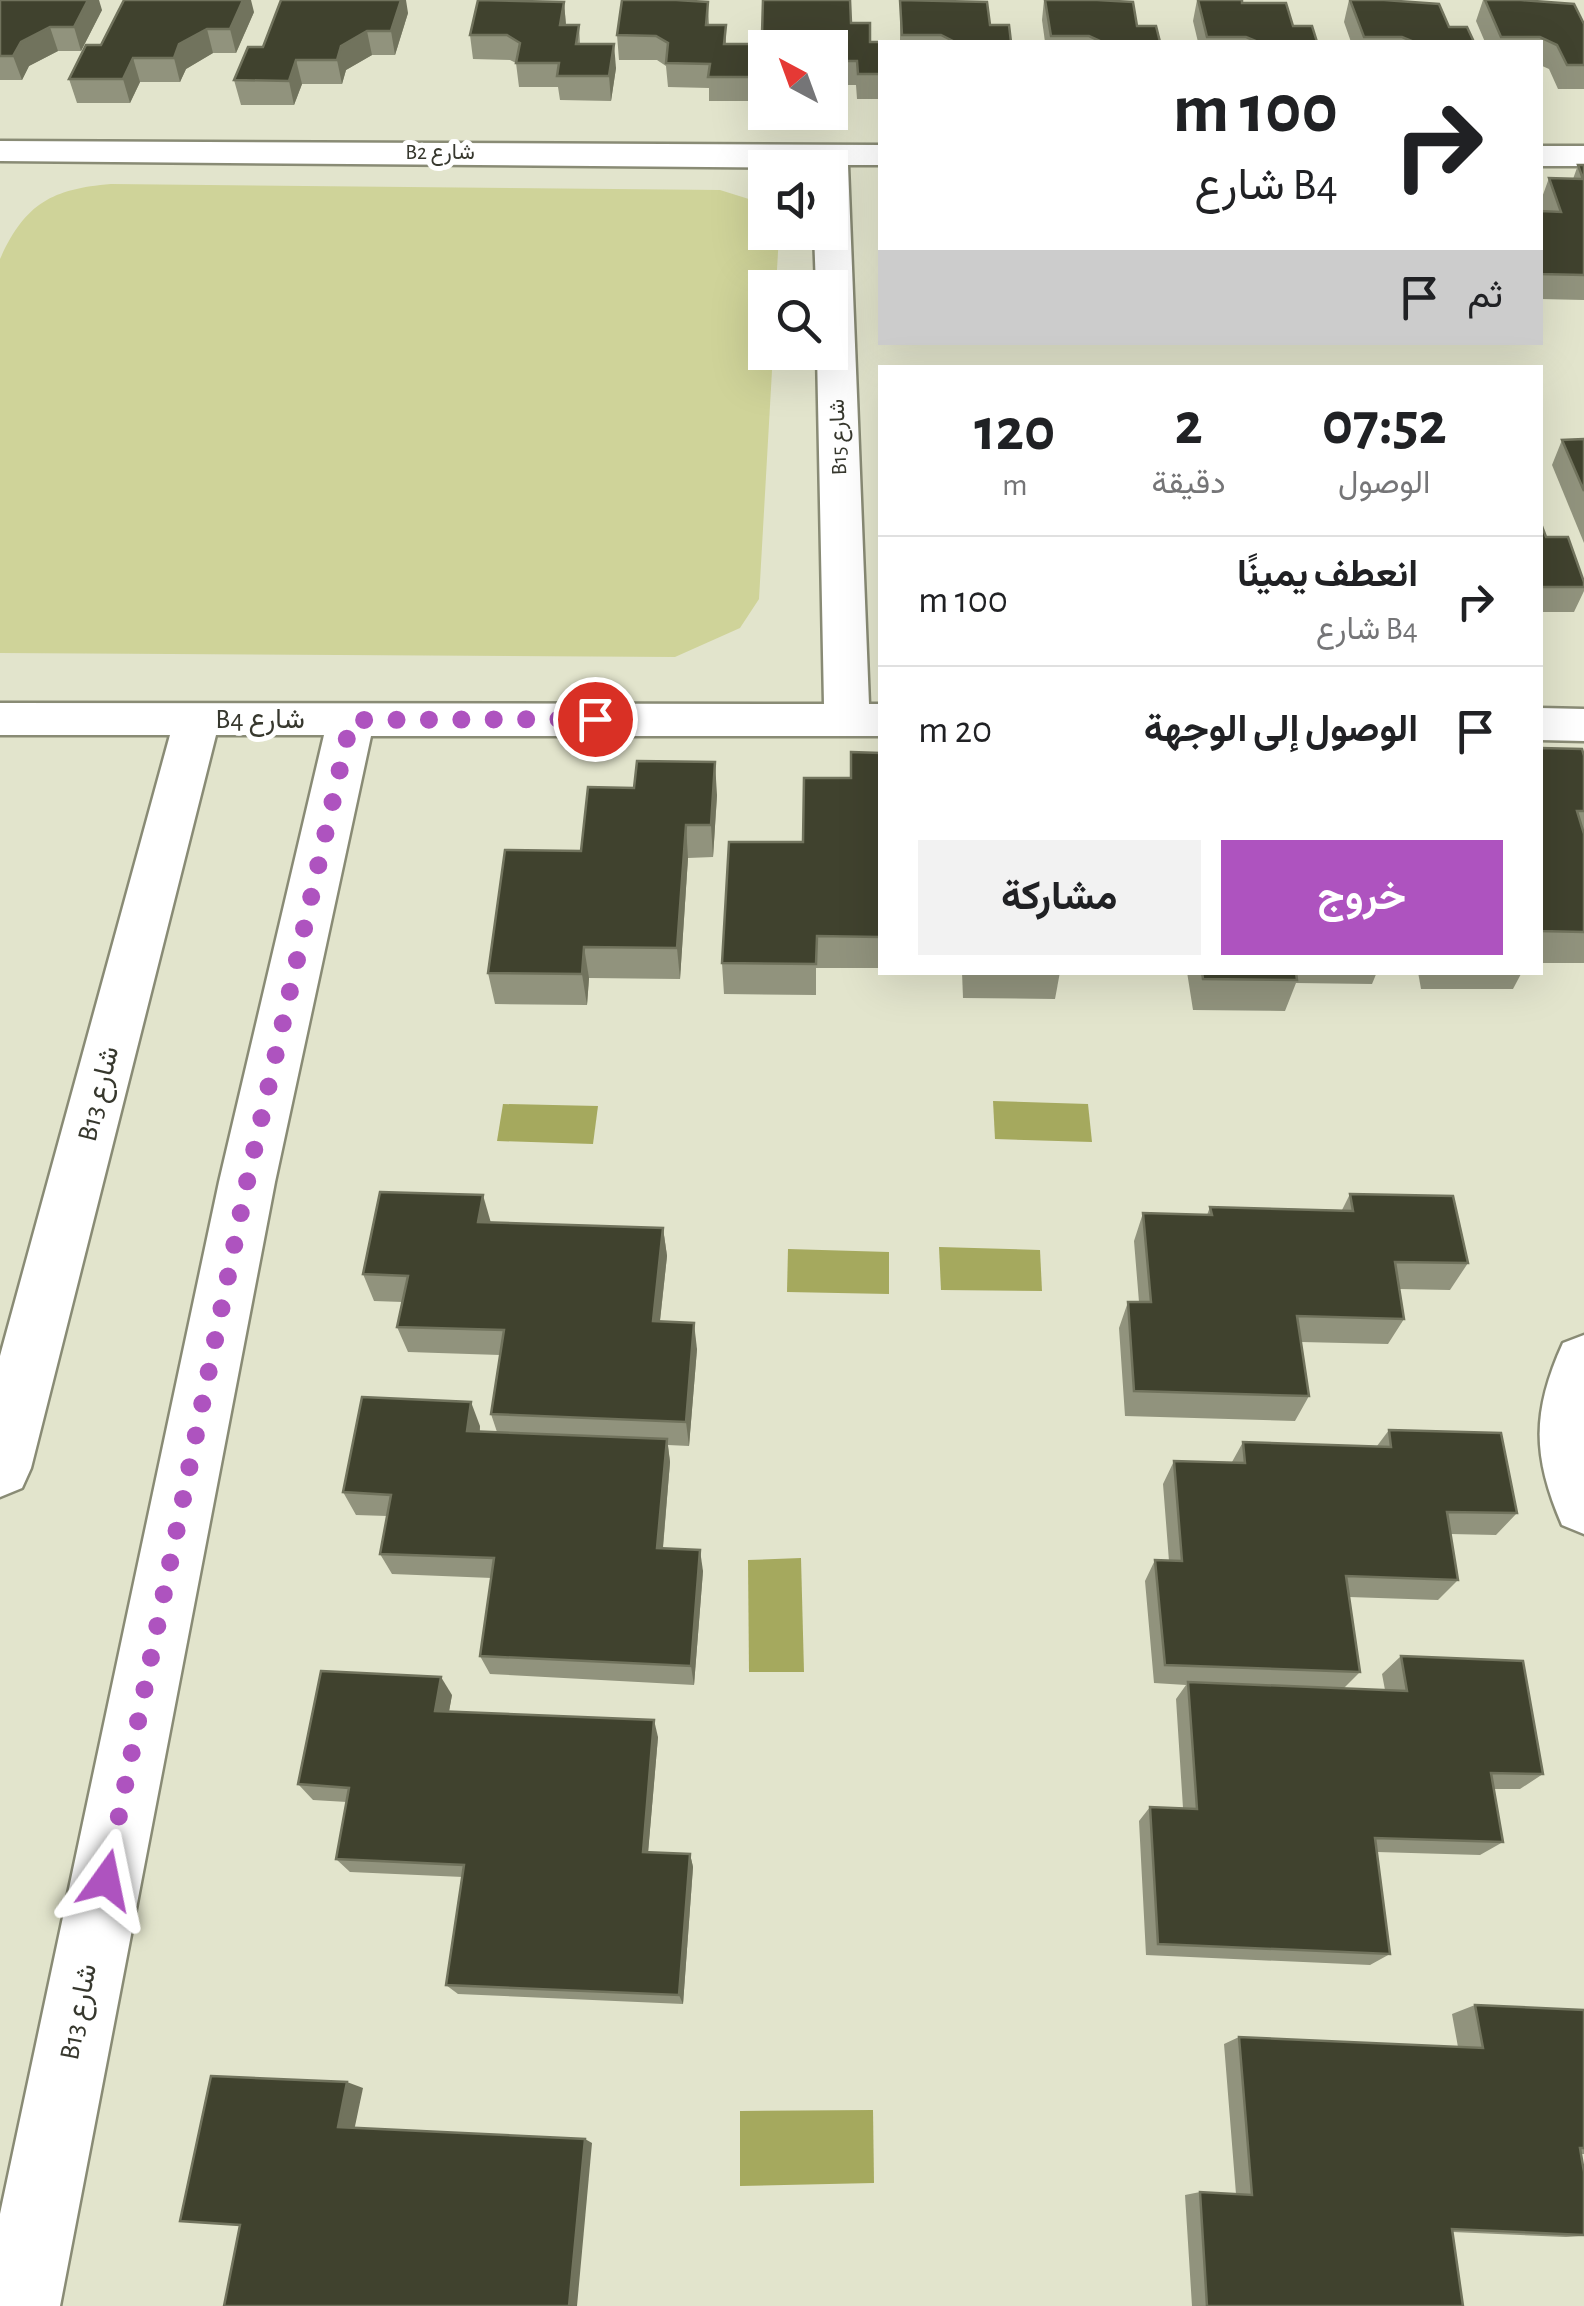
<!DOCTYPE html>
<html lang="ar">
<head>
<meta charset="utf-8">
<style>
  body { margin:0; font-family:"Alegreya Sans",Vazirmatn,sans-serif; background:#f2f2f2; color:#202124; direction:rtl; height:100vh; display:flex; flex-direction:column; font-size:38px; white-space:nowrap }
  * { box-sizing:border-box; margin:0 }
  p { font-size:32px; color:#757577 }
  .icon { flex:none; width:55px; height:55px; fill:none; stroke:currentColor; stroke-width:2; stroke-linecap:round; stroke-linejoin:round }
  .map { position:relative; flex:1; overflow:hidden; direction:ltr }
  .sheet { position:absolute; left:878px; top:365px; width:665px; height:610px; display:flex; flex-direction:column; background:#fff; border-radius:0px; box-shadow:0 10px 40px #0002; direction:rtl }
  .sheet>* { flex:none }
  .guide { position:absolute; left:878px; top:40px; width:665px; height:305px; border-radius:0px; box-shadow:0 10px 40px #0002; direction:rtl; background:#fff; color:#202124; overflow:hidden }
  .needle { width:65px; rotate:319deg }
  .tools { position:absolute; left:748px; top:30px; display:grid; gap:20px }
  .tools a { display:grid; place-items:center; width:100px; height:100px; border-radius:0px; background:#fff; box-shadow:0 10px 40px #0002; font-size:50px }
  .pin { position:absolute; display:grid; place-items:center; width:85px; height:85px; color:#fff; margin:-42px; border:5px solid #fff; border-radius:50%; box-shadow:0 2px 10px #0007 }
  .me { position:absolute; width:110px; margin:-55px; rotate:12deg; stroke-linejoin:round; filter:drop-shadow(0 0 8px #0008) }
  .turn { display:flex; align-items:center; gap:35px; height:210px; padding:0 40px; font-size:45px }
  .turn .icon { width:130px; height:130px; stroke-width:2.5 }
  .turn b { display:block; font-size:70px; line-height:85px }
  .then { display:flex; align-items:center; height:95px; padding:0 40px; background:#0003; gap:20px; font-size:38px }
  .eta { display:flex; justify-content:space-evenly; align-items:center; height:170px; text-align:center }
  .eta b { font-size:60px; font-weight:700; line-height:70px }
  .action { display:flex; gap:20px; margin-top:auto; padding:20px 40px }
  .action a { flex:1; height:115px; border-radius:0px; background:#ae53bf; color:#fff; font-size:40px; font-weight:700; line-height:115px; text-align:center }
  .action a+a { background:#f2f2f2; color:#202124 }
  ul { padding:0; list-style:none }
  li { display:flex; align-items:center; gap:30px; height:130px; padding:0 40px; border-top:2px solid #e0e0e0 }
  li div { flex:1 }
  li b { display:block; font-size:38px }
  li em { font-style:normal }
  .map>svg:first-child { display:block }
  .green { fill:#cfd399 }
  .water { fill:#a5a95e }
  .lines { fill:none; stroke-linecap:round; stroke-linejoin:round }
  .street-casing { stroke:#898b75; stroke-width:5 }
  .street { fill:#fff; fill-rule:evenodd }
  .wall { fill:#91937d }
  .shaded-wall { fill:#71735d }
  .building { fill:#40422e; stroke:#71735d; stroke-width:2.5 }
  .route { stroke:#ae53bf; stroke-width:18; stroke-dasharray:0 32.4 }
  .labels { text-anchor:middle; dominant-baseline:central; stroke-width:10; stroke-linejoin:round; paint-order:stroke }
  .far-street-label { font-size:22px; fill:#37382e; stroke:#fff }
  .street-label { font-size:28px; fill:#37382e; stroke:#fff }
</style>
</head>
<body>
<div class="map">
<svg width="1584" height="2306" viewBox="0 0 1584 2306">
  <rect width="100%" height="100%" fill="#e2e4cc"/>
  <path class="green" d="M111 184 720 190 752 200 765 210V232L779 235 776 287 765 288V352L773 353 759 599 740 628 675 657 0 653V259C25 204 51 189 111 184Z"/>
  <g class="water">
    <path d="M993 1101 1088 1104 1092 1142 995 1139Z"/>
    <path d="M503 1104 598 1106 593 1144 497 1141Z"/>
    <path d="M939 1247 1040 1250 1042 1291 941 1290Z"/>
    <path d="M788 1249 889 1252V1294L787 1292Z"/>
    <path d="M801 1558 804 1672H749L748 1560Z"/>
    <path d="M873 2110 874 2183 740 2186V2111Z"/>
  </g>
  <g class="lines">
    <defs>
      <g id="street">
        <path d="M0 141 880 145V165H848L869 704H880V736H371L275 1182 60 2306H0V2214L219 1182 324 735H216L31 1468 22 1488 0 1497V1356L170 735H0V703L824 704 817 352H830V288H816L814 232H830V168L0 161Z"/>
        <rect x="1540" y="146" width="44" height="20"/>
        <path d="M1540 708 1584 709V741L1540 740Z"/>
        <path d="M1584 1335V1534L1562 1525C1532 1456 1532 1411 1563 1343Z"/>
      </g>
    </defs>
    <use href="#street" class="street-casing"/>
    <use href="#street" class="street"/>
  </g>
  <g class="wall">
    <path d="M0 0 102 10 81 51H58L29 66 22 80H0Z"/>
    <path d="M763 0 851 23 870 42H900V0L944 2 990 25 1011 42H880V99H857L856 85H830V48H765V58H762L761 101H709V88L668 87 666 66 657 60H619L617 35 708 2 709 25H726V44H762Z"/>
    <path d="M1044 0H1097L1160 42H1045L1042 20Z"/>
    <path d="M1197 0H1242V3L1293 26 1317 42H1198L1193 21Z"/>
    <path d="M1349 0H1384L1449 27 1474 42H1351L1344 22Z"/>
    <path d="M1483 0H1521L1584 24V89H1558L1549 69 1540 65V42H1485L1476 21Z"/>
    <path d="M523 2H564L566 25H579L580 44 616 68 611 101 560 100 558 87H519L516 63 510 60 473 59 470 35Z"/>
    <path d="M254 12 236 53H213L186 69 180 82H140L130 103H77L69 79 101 45Z"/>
    <path d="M408 13 395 55H372L346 70 342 84H302L294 105H241L234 80 263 47Z"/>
    <path d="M1578 165H1584V300L1540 299V211L1543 212 1540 203 1549 178 1573 179Z"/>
    <path d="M1584 439V543L1552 465 1562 440Z"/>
    <path d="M1540 521 1546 537 1584 582V591L1574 612H1540Z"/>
    <path d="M1540 748 1584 756V963H1540Z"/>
    <path d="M851 752 880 753V968H816V995L724 994 722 963 803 842 850 778Z"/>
    <path d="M717 795 713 857 688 858 680 979 589 978 587 1005 495 1004 488 973 581 851Z"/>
    <path d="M962 972H1060L1055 999 963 998Z"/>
    <path d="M1187 972H1377L1372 984 1296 983 1285 1011 1193 1010Z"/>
    <path d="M1418 972H1522L1513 989H1421Z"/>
    <path d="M1350 1194 1468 1263 1450 1290 1399 1289 1404 1319 1388 1344 1301 1342 1309 1396 1295 1421 1125 1416 1119 1328 1128 1302H1139L1134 1241 1143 1213 1207 1215 1210 1207 1342 1210Z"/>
    <path d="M491 1222 663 1228 667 1256 660 1321 697 1349 689 1446 668 1445 670 1462 663 1548 703 1571 694 1685 490 1674 480 1656 492 1578 392 1574 380 1554 387 1516 356 1515 343 1492 480 1426V1432H497L491 1414 500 1355 408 1352 397 1327 403 1302 374 1301 363 1274Z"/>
    <path d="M1389 1430 1517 1513 1496 1535 1451 1534 1458 1580 1438 1600 1349 1597 1360 1672 1344 1688 1385 1690 1382 1674 1401 1656 1543 1774 1520 1789H1494L1503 1842 1480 1855 1377 1852 1390 1954 1370 1965 1146 1955 1139 1821 1150 1807 1183 1808 1176 1699 1186 1685 1154 1683 1145 1581 1155 1560 1169 1561 1163 1484 1174 1461 1232 1462 1243 1442 1377 1446Z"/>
    <path d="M452 1695 449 1711 658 1737 648 1852 690 1854 693 1867 683 2004 458 1994 446 1985 463 1877 350 1872 336 1859 347 1802 313 1800 298 1784Z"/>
    <path d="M1475 2005 1584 2010V2154H1581L1584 2172V2236L1566 2237 1453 2232 1463 2306H1192L1185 2195 1200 2192 1236 2194 1224 2044 1239 2037 1458 2047 1452 2014Z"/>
  </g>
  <g class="shaded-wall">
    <path d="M88 0H99L102 10 81 51 74 27Z"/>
    <path d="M243 0H251L254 12 236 53 230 29Z"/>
    <path d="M401 0H406L408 13 395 55 391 31Z"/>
    <path d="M564 2 566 26 560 25Z"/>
    <path d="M50 27 58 51 29 66 22 80 13 56 21 42Z"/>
    <path d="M207 29 213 53 186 69 180 82 174 58 179 44Z"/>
    <path d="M367 31 372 55 346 70 342 84 337 60 341 46Z"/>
    <path d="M614 44 616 68 611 101 609 76Z"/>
    <path d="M133 58 140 82 130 103 123 79Z"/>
    <path d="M296 60 302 84 294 105 289 81Z"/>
    <path d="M715 762 717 795 713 857 711 825Z"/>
    <path d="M686 825 688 858 680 979 677 948Z"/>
    <path d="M584 947 589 978 587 1005 582 974Z"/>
    <path d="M483 1195 491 1223 478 1222Z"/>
    <path d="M663 1228 667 1256 657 1347 653 1321Z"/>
    <path d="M694 1323 697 1349 689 1446 686 1422Z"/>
    <path d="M471 1402 480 1426 477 1455 467 1431Z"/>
    <path d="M667 1439 670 1462 661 1569 657 1548Z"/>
    <path d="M700 1550 703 1571 694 1685 691 1666Z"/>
    <path d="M441 1677 452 1695 446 1728 435 1711Z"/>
    <path d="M654 1720 658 1737 647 1865 643 1852Z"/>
    <path d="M690 1854 693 1867 683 2004 679 1995Z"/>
    <path d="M347 2082 363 2088 354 2131 338 2127Z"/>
    <path d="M585 2139 592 2143 577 2306H569Z"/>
  </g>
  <g class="building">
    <path d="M0 0H88L74 27H50L21 42 13 56H0Z"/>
    <path d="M124 0H243L230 29H207L179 44 174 58H133L123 79H69L86 45H101Z"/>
    <path d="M281 0H401L391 31H367L341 46 337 60H296L289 81 234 80 248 47H263Z"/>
    <path d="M478 0 564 2 560 25H579L576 44H614L609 76H557L559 63H516L520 43 507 35H470Z"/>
    <path d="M622 0H676L708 2 706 25H726L724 44H762L761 77H708L710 64 666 63 668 43 656 36 617 35Z"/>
    <path d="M763 0H850L851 23H870V42H908H880V74H858L857 61H830V48H814V41L800 34H762Z"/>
    <path d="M900 0 987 2 990 25H1009L1011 42H955L941 35H902Z"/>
    <path d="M1045 0H1097L1133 2 1137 26H1156L1160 42H1102L1089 36H1051Z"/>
    <path d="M1198 0H1242V3H1286L1293 26H1312L1317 42H1258L1246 37H1207Z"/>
    <path d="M1350 0H1384L1439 4 1449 27H1467L1474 42H1414L1402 37H1364Z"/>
    <path d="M1485 0H1521L1574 4 1584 24V65H1567L1557 45 1540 37H1501Z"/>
    <path d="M1578 165H1584V275L1540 274V211L1561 212 1549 178 1583 179Z"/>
    <path d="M1584 439V491L1562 440Z"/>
    <path d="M1540 521 1546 537H1568L1584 582V587H1540Z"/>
    <path d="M1540 748 1582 749 1584 756V811H1577L1584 834V932L1540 931Z"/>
    <path d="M851 752 880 753V937L817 936 816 964 722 963 729 842H803L804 778H851Z"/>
    <path d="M637 761 715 762 711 825H686L677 948 584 947 582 974 488 973 505 850 581 851 588 787 634 788Z"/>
    <path d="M1202 972H1296L1297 980 1203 979Z"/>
    <path d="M380 1192 483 1195 478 1222 663 1228 653 1321 694 1323 686 1422 491 1414 504 1330 397 1327 408 1276 363 1274Z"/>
    <path d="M1350 1194 1453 1196 1468 1263 1395 1262 1404 1319 1297 1316 1309 1396 1134 1391 1128 1302H1151L1143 1213 1212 1215 1210 1207 1353 1211Z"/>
    <path d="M362 1397 471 1402 467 1431 667 1439 657 1548 700 1550 691 1666 480 1656 494 1558 380 1554 391 1495 343 1492Z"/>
    <path d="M1389 1430 1501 1433 1517 1513 1447 1512 1458 1580 1346 1576 1360 1672 1165 1665 1155 1560 1182 1561 1174 1461 1245 1463 1243 1442 1391 1447Z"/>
    <path d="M1401 1656 1523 1661 1543 1774 1491 1773 1503 1842 1375 1838 1390 1954 1158 1944 1150 1807 1197 1809 1188 1682 1407 1691Z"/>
    <path d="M321 1671 441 1677 435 1711 654 1720 643 1852 690 1854 679 1995 446 1985 464 1865 336 1859 349 1788 298 1784Z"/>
    <path d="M1475 2005 1584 2010V2148H1580L1584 2172V2235L1452 2229 1463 2306H1207L1200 2192 1252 2195 1239 2037 1483 2048Z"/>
    <path d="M211 2076 347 2082 338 2127 585 2139 569 2306H224L240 2225 180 2221Z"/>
  </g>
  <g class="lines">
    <path class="route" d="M106 1880 247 1182 351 720 595 719"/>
  </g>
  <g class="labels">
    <g class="far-street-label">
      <text x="440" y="152">B2 شارع</text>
      <text transform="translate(838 437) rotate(-92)">B15 شارع</text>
    </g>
    <g class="street-label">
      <text x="260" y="720">B4 شارع</text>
      <text transform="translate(99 1094) rotate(-76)">B13 شارع</text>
      <text transform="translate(79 2012) rotate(-79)">B13 شارع</text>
    </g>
  </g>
</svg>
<div class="tools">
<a><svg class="needle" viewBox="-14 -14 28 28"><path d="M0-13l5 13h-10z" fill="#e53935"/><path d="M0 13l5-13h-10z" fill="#757577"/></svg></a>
<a><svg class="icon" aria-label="sound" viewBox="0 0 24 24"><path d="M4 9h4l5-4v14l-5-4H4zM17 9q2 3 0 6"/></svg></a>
<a><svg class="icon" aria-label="search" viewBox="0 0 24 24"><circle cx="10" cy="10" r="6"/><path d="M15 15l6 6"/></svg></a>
</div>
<div class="pin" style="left:595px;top:719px;background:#d93025"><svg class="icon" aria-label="arrive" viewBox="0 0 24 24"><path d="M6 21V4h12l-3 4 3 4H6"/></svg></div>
<svg class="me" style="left:106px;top:1880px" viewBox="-20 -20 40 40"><path d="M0-17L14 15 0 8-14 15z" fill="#ae53bf" stroke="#fff" stroke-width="4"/></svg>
<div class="guide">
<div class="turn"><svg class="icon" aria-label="right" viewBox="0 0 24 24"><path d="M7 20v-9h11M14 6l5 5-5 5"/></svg><div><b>100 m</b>B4 شارع</div></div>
<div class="then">ثم<svg class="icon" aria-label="arrive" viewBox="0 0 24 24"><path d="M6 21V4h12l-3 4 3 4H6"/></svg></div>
</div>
<section class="sheet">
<div class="eta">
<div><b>07:52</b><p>الوصول</p></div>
<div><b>2</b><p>دقيقة</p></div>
<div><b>120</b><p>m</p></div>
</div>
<ul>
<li><svg class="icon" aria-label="right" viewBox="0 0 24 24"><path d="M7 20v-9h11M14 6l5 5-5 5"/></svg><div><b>انعطف يمينًا</b><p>B4 شارع</p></div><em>100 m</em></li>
<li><svg class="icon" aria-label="arrive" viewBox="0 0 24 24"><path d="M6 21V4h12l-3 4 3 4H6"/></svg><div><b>الوصول إلى الوجهة</b></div><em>20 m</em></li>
</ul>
<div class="action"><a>خروج</a><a>مشاركة</a></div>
</section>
</div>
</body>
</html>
